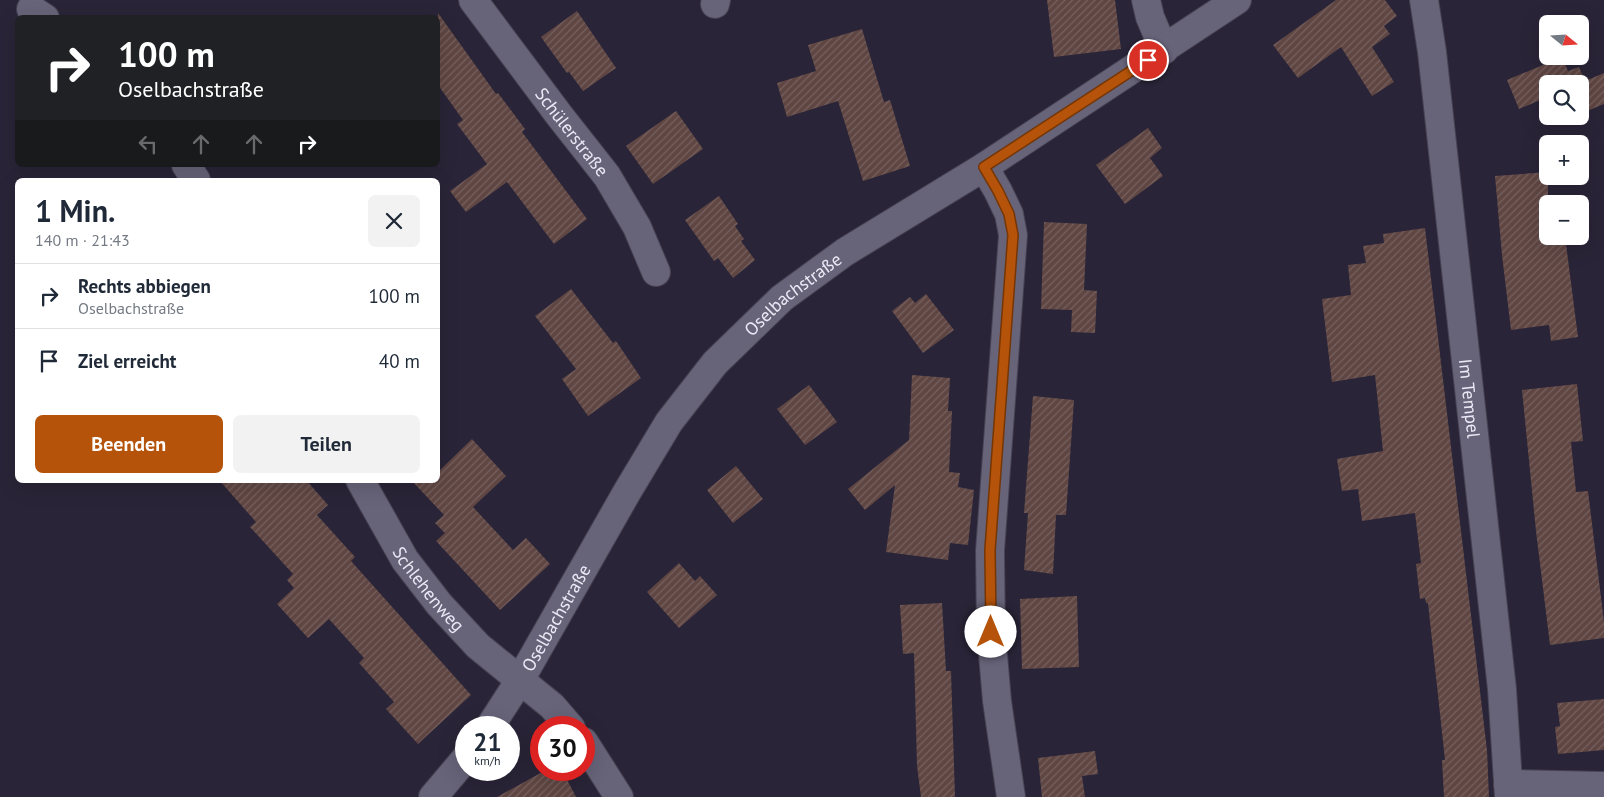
<!DOCTYPE html>
<html lang="de">
<head>
<meta charset="utf-8">
<style>
  body { margin:0; font-family:"PT Sans",sans-serif; background:#f2f2f3; color:#1f2937; height:100vh; display:flex; flex-direction:column; font-size:19px; white-space:nowrap }
  * { box-sizing:border-box; margin:0 }
  p { font-size:16px; color:#747a83 }
  .icon { flex:none; width:28px; height:28px; fill:none; stroke:currentColor; stroke-width:2; stroke-linecap:round; stroke-linejoin:round }
  .map { position:relative; flex:1; overflow:hidden }
  .side { position:absolute; left:15px; top:178px; width:425px; height:305px; display:flex; flex-direction:column; background:#fff; border-radius:8px; box-shadow:0 5px 20px #0002 }
  .side>* { flex:none }
  .top-card { position:absolute; left:15px; top:15px; width:425px; height:152px; border-radius:8px; box-shadow:0 5px 20px #0002; background:#202124; color:#fff; overflow:hidden }
  .needle { width:32px; rotate:108deg }
  .tools { position:absolute; left:1539px; top:15px; display:grid; gap:10px }
  .tools a { display:grid; place-items:center; width:50px; height:50px; border-radius:8px; background:#fff; box-shadow:0 5px 20px #0002; font-size:25px }
  .speed { position:absolute; left:455px; top:716px; display:flex; gap:10px; font-size:25px; font-weight:700; text-align:center }
  .speed>* { display:grid; place-content:center; width:65px; height:65px; border-radius:50%; background:#fff; box-shadow:0 5px 20px #0002; line-height:1 }
  .speed small { font-size:12px; font-weight:400 }
  .speed .limit { border:8px solid #d22; background:#fff; color:#111 }
  .pin { position:absolute; display:grid; place-items:center; width:42px; height:42px; color:#fff; margin:-21px; border:2px solid #fff; border-radius:50%; box-shadow:0 1px 5px #0007 }
  .me { position:absolute; width:55px; margin:-28px; rotate:0deg; stroke-linejoin:round; filter:drop-shadow(0 0 4px #0008) }
  .turn { display:flex; align-items:center; gap:18px; height:105px; padding:0 20px; font-size:22px }
  .turn .icon { width:65px; height:65px; stroke-width:2.5 }
  .turn b { display:block; font-size:35px; line-height:42px }
  .lanes { display:flex; align-items:center; height:48px; padding:0 20px; background:#0003; justify-content:center; gap:25px; direction:ltr }
  .lanes .off { opacity:.35 }
  .round { display:grid; place-items:center; flex:none; width:52px; height:52px; border-radius:8px; background:#f2f2f3 }
  .headline { display:flex; align-items:center; justify-content:space-between; height:85px; padding:0 20px }
  h1 { font-size:30px; font-weight:700; line-height:38px }
  .primary-button { display:flex; gap:10px; margin-top:auto; padding:10px 20px }
  .primary-button a { flex:1; height:58px; border-radius:8px; background:#b45309; color:#fff; font-size:20px; font-weight:700; line-height:58px; text-align:center }
  .primary-button a+a { background:#f2f2f3; color:#1f2937 }
  ul { padding:0; list-style:none }
  li { display:flex; align-items:center; gap:15px; height:65px; padding:0 20px; border-top:1px solid #e0e1e3 }
  li div { flex:1 }
  li b { display:block; font-size:19px }
  li em { font-style:normal }
  .map>svg:first-child { display:block }
  .building { fill:url(#building-hatch) }
  .lines { fill:none; stroke-linecap:round; stroke-linejoin:round }
  .minor-casing { stroke:#464252; stroke-width:30 }
  .minor { stroke:#676379; stroke-width:28 }
  .route-casing { stroke:#753606; stroke-width:12 }
  .route { stroke:#b45309; stroke-width:9 }
  .labels { text-anchor:middle; dominant-baseline:central; stroke-width:5; stroke-linejoin:round; paint-order:stroke }
  .street-label { font-size:18px; fill:#ece9f6; stroke:#292437 }
</style>
</head>
<body>
<div class="map">
<svg width="1604" height="797" viewBox="0 0 1604 797">
  <defs>
    <pattern id="building-hatch" width="6" height="6" patternUnits="userSpaceOnUse" patternTransform="scale(1.25)"><rect width="6" height="6" fill="#5f4643"/><path d="M-1 1l2-2M0 6l6-6M5 7l2-2" fill="none" stroke="#76615f"/></pattern>
  </defs>
  <rect width="100%" height="100%" fill="#292437"/>
  <g class="building">
    <path d="M1047 0H1115L1121 49 1054 57Z"/>
    <path d="M1336 0H1385L1397 16 1384 26 1390 34 1372 47 1394 82 1372 96 1341 47 1298 78 1273 45Z"/>
    <path d="M577 11 616 68 583 91 569 72 567 73 541 37Z"/>
    <path d="M438 13 496 94 498 93 525 129 522 132 587 219 554 244 507 182 466 212 450 191 487 164 457 124 463 120 438 85Z"/>
    <path d="M862 29 884 102 890 100 910 166 863 181 838 101 787 117 777 83 816 71 808 45Z"/>
    <path d="M1562 57 1568 71 1579 67 1585 81 1604 73V104L1580 114V84H1548V105L1545 98 1519 109 1507 80Z"/>
    <path d="M676 111 703 149 653 184 626 146Z"/>
    <path d="M1552 116H1575L1556 124Z"/>
    <path d="M1148 128 1162 148 1150 158 1163 176 1125 204 1096 165Z"/>
    <path d="M1548 172V236H1565L1578 337 1551 341 1549 325 1511 330 1502 255 1495 176Z"/>
    <path d="M719 196 738 224 735 226 744 239 741 241 755 260 733 278 718 258 714 261 685 220Z"/>
    <path d="M1044 222 1087 224 1084 290 1097 291 1095 333 1071 332 1072 310 1041 309Z"/>
    <path d="M1425 228 1487 750 1489 797H1444L1442 760H1445L1428 603H1426L1425 598 1420 599 1416 564 1421 563 1415 513 1362 521 1358 489 1342 491 1337 459 1383 451 1375 375 1332 382 1322 299 1351 295 1348 265 1366 263 1363 246 1384 243 1383 234Z"/>
    <path d="M571 289 613 343 616 341 641 378 588 416 562 379 576 369 535 316Z"/>
    <path d="M926 294 954 330 923 353 892 311 910 297 915 303Z"/>
    <path d="M912 375 950 378 948 411H952L949 472 960 473 958 487 974 490 968 545 950 543 948 560 886 552 895 485 865 510 848 489 909 440Z"/>
    <path d="M1577 384 1583 441 1571 442 1576 492 1588 491 1604 622V638L1550 645 1536 531 1522 390Z"/>
    <path d="M809 385 837 422 805 445 777 409Z"/>
    <path d="M1033 396 1074 400 1066 515H1056L1053 574 1024 570 1028 513H1024Z"/>
    <path d="M472 439 506 476 473 507 513 550 526 538 550 564 500 610 436 541 445 533 435 523 444 515 411 480H438V472Z"/>
    <path d="M736 466 763 499 733 523 707 490Z"/>
    <path d="M219 480H306L328 505 317 515 355 557 351 561 471 695 418 744 386 709 394 702 359 663 364 658 329 619 308 638 277 604 294 588 287 580 293 574 250 527 256 522Z"/>
    <path d="M679 563 695 581 700 576 717 595 679 628 647 592Z"/>
    <path d="M1077 596 1079 667 1022 669 1020 599Z"/>
    <path d="M942 603 946 671H951L955 797H921L917 766 914 653 903 654 900 605Z"/>
    <path d="M1604 699V750L1558 754 1555 727 1560 726 1557 703Z"/>
    <path d="M1095 751 1098 774 1082 776 1085 797H1042L1038 758Z"/>
    <path d="M546 770H562L576 797H497Z"/>
  </g>
  <g class="lines">
    <defs>
      <g id="minor">
        <path id="s1" d="M473 0 559 115 607 176 637 227 656 272"/>
        <path d="M1146 0 1150 17 1164 50"/>
        <path id="s2" d="M1424 0 1432 52 1502 689 1509 797"/>
        <path d="M715 4 716 0"/>
        <path d="M31 9 45 18"/>
        <path d="M186 165 196 180"/>
        <path d="M984 167 998 191 1009 214 1013 235 990 551 991 632 997 701 1011 797"/>
        <path id="s3" d="M360 480 405 560 439 604 478 646 552 706 571 728"/>
        <path id="s4" d="M489 728 520 680 627 492 669 422 715 363 782 298 845 252 984 167 1237 0"/>
        <path d="M584 742 619 797"/>
        <path d="M1508 784 1604 786"/>
        <path d="M433 797 466 758"/>
      </g>
    </defs>
    <use href="#minor" class="minor-casing"/>
    <use href="#minor" class="minor"/>
  </g>
  <g class="lines">
    <defs>
      <path id="route" d="M991 632 990 550 1013 235 1009 214 998 191 984 167 1148 60"/>
    </defs>
    <use href="#route" class="route-casing"/>
    <use href="#route" class="route"/>
  </g>
  <g class="labels">
    <g class="street-label">
      <text stroke="none"><textPath href="#s1" startOffset="165">Schülerstraße</textPath></text>
      <text stroke="none"><textPath href="#s4" startOffset="534">Oselbachstraße</textPath></text>
      <text stroke="none"><textPath href="#s2" startOffset="401">Im Tempel</textPath></text>
      <text stroke="none"><textPath href="#s3" startOffset="129">Schlehenweg</textPath></text>
      <text stroke="none"><textPath href="#s4" startOffset="129">Oselbachstraße</textPath></text>
    </g>
  </g>
</svg>
<div class="tools">
<a><svg class="needle" viewBox="-14 -14 28 28"><path d="M0-13l5 13h-10z" fill="#e53935"/><path d="M0 13l5-13h-10z" fill="#747a83"/></svg></a>
<a><svg class="icon" aria-label="search" viewBox="0 0 24 24"><circle cx="10" cy="10" r="6"/><path d="M15 15l6 6"/></svg></a>
<a>+</a>
<a>−</a>
</div>
<div class="speed"><div>21<small>km/h</small></div><div class="limit">30</div></div>
<div class="pin" style="left:1148px;top:60px;background:#d93025"><svg class="icon" aria-label="arrive" viewBox="0 0 24 24"><path d="M6 21V4h12l-3 4 3 4H6"/></svg></div>
<svg class="me" style="left:991px;top:632px" viewBox="-20 -20 40 40"><circle r="19" fill="#fff"/><path d="M0-13L10 11 0 6-10 11z" fill="#b45309"/></svg>
<div class="top-card">
<div class="turn"><svg class="icon" aria-label="right" viewBox="0 0 24 24"><path d="M7 20v-9h11M14 6l5 5-5 5"/></svg><div><b>100 m</b>Oselbachstraße</div></div>
<div class="lanes"><svg class="icon off" aria-label="left" viewBox="0 0 24 24"><path d="M17 20v-9H6M10 6l-5 5 5 5"/></svg><svg class="icon off" aria-label="ahead" viewBox="0 0 24 24"><path d="M12 20V5M6 11l6-6 6 6"/></svg><svg class="icon off" aria-label="ahead" viewBox="0 0 24 24"><path d="M12 20V5M6 11l6-6 6 6"/></svg><svg class="icon" aria-label="right" viewBox="0 0 24 24"><path d="M7 20v-9h11M14 6l5 5-5 5"/></svg></div>
</div>
<section class="side">
<div class="headline"><div><h1>1 Min.</h1><p>140 m · 21:43</p></div><a class="round"><svg class="icon" aria-label="close" viewBox="0 0 24 24"><path d="M6 6l12 12M18 6L6 18"/></svg></a></div>
<ul>
<li><svg class="icon" aria-label="right" viewBox="0 0 24 24"><path d="M7 20v-9h11M14 6l5 5-5 5"/></svg><div><b>Rechts abbiegen</b><p>Oselbachstraße</p></div><em>100 m</em></li>
<li><svg class="icon" aria-label="arrive" viewBox="0 0 24 24"><path d="M6 21V4h12l-3 4 3 4H6"/></svg><div><b>Ziel erreicht</b></div><em>40 m</em></li>
</ul>
<div class="primary-button"><a>Beenden</a><a>Teilen</a></div>
</section>
</div>
</body>
</html>
